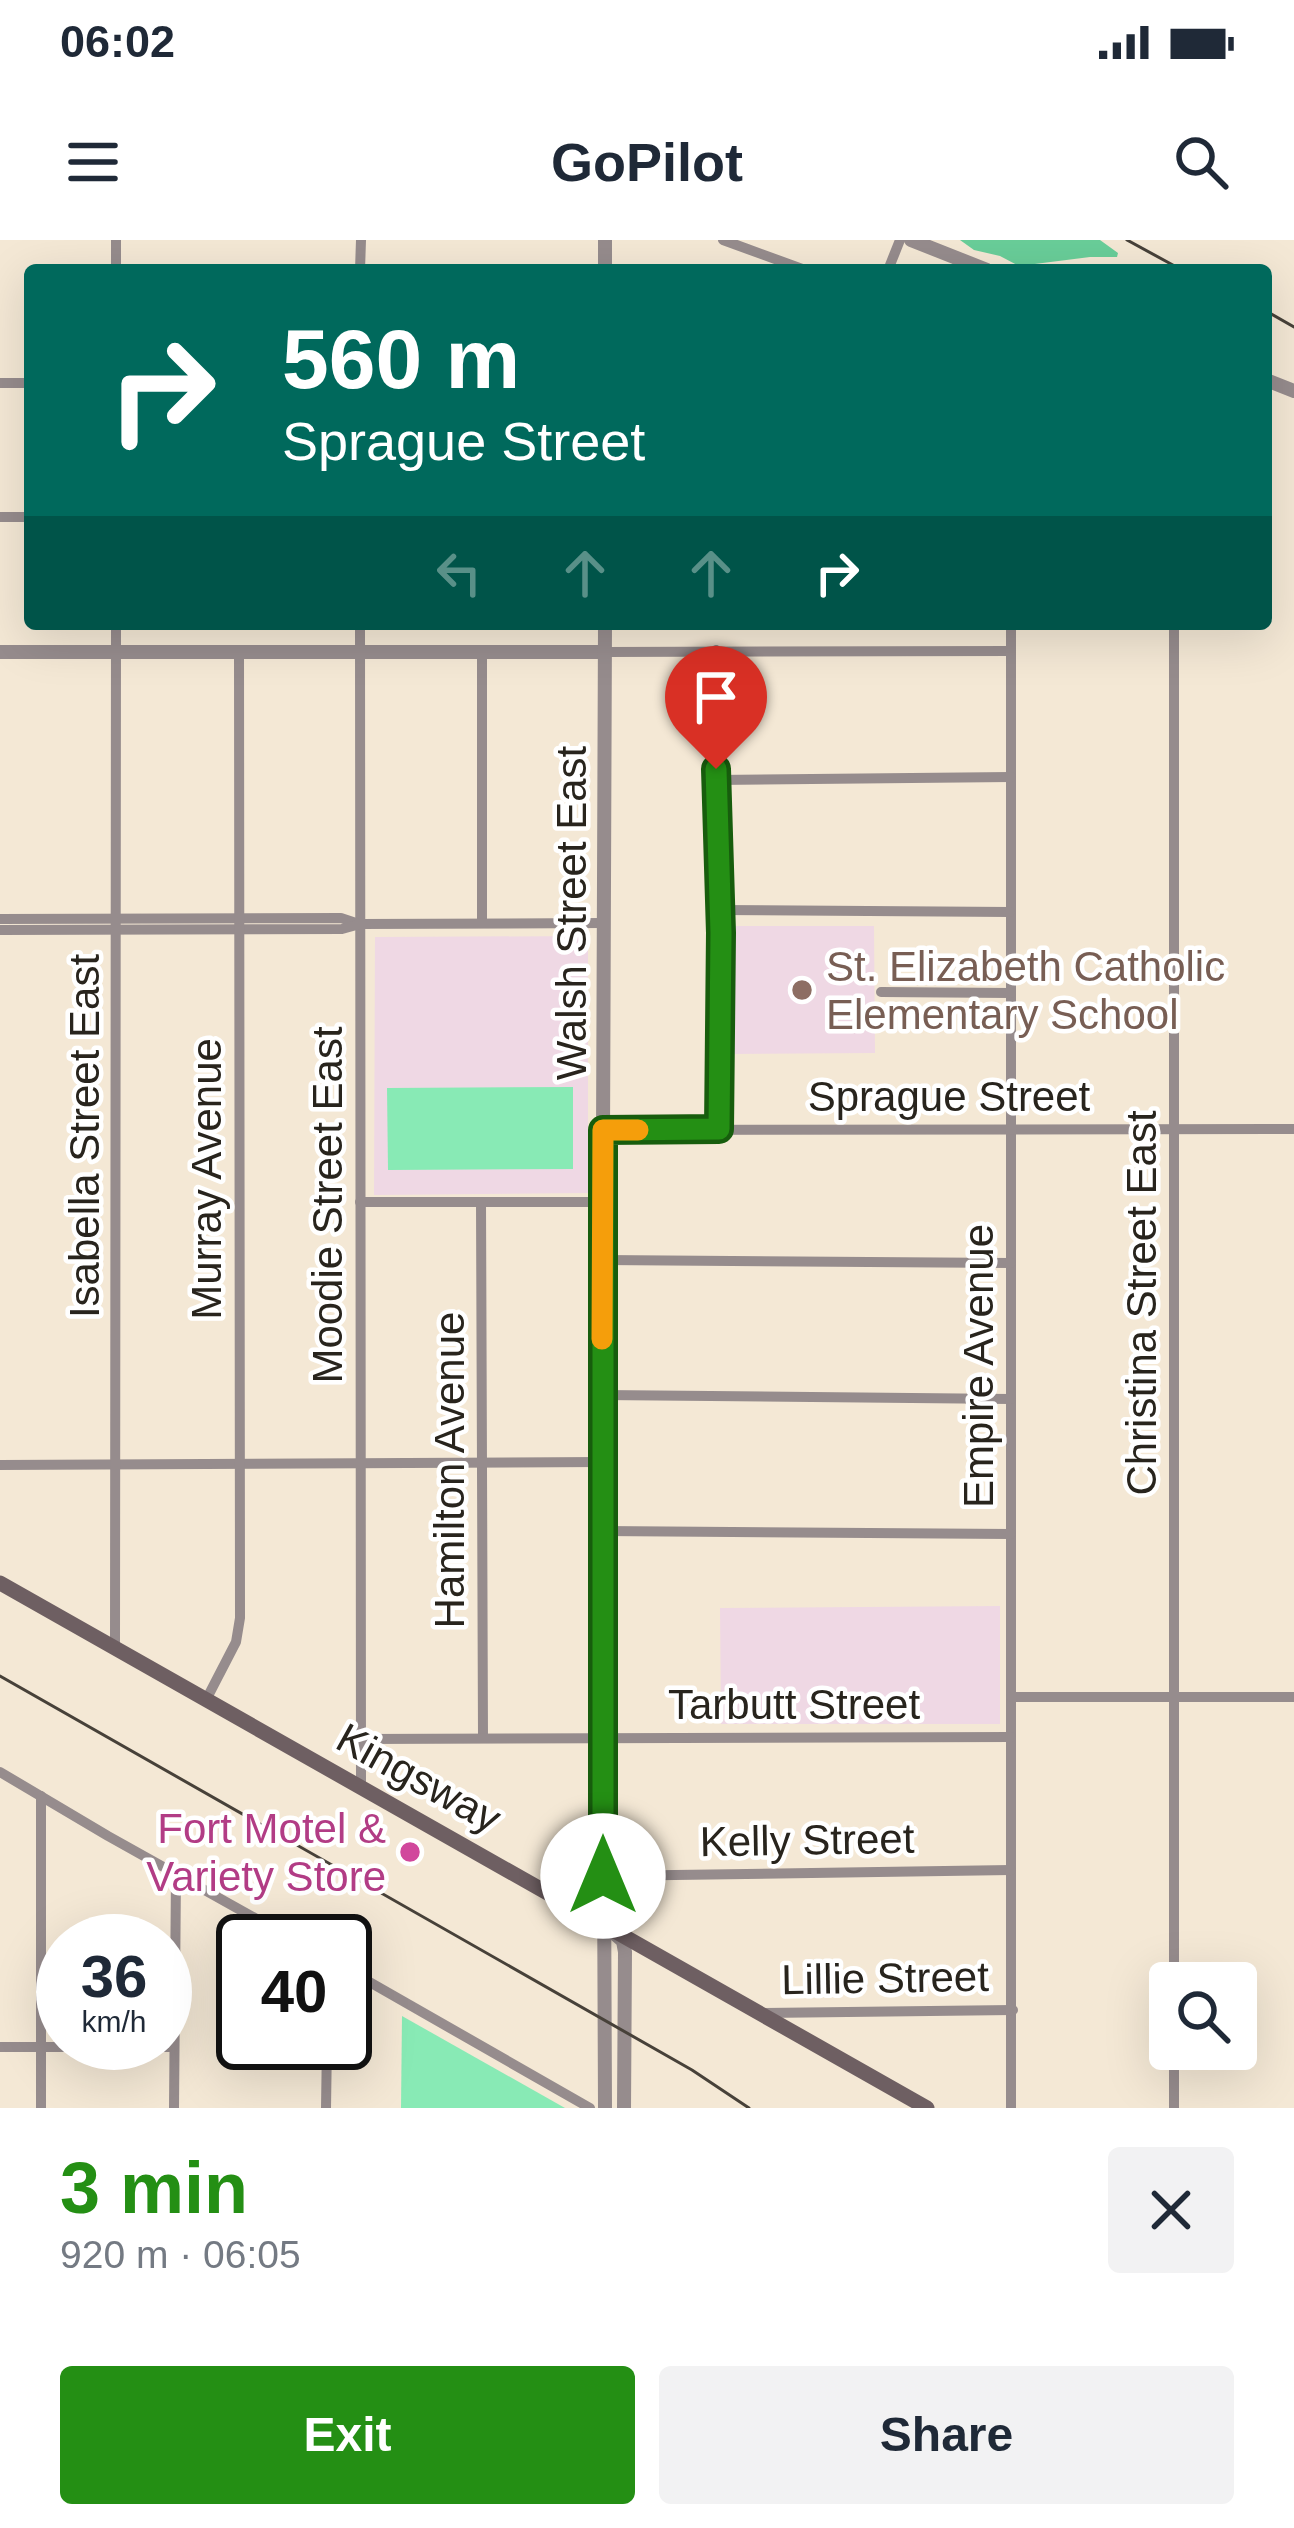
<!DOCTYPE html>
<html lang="en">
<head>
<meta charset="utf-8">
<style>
  body { margin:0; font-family:Helvetica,sans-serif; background:#f2f2f3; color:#1f2937; height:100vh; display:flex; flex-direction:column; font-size:45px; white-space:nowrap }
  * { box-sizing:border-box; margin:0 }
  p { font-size:39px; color:#747a83 }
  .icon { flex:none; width:66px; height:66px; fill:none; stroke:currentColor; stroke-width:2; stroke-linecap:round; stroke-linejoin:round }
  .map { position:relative; height:1868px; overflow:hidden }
  .drawer { display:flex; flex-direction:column; background:#fff; flex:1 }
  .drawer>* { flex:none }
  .banner { position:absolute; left:24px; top:24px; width:1248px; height:366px; border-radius:12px; box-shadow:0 12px 48px #0002; background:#00695c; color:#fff; overflow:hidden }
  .fabs { position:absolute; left:1149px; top:1722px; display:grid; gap:24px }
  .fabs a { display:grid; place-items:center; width:108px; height:108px; border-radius:12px; background:#fff; box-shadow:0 12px 48px #0002; font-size:60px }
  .speed { position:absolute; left:36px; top:1674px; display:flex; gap:24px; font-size:60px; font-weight:700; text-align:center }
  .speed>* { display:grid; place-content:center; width:156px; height:156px; border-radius:50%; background:#fff; box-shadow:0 12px 48px #0002; line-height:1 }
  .speed small { font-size:30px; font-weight:400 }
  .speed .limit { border:6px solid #111; border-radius:18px; background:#fff; color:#111 }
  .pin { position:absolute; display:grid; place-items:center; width:102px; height:102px; color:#fff; margin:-123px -51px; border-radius:50% 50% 50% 0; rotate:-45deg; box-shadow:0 0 12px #0007 }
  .pin .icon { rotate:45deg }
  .me { position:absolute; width:132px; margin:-66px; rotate:0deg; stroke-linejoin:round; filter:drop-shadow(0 0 9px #0008) }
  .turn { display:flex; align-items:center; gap:42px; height:252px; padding:0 60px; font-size:54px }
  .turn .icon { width:156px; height:156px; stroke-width:2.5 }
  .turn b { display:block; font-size:84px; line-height:102px }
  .lanes { display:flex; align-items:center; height:114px; padding:0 60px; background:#0003; justify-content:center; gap:60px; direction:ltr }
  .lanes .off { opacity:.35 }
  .round { display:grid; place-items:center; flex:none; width:126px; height:126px; border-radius:12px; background:#f2f2f3 }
  .overview { display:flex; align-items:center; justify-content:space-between; height:204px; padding:0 60px }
  h1 { font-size:72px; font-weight:600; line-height:90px; color:#248f14 }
  .primary-button { display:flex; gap:24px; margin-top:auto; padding:24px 60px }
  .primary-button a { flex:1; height:138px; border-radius:12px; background:#248f14; color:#fff; font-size:48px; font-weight:600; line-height:138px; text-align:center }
  .primary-button a+a { background:#f2f2f3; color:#1f2937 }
  .status { display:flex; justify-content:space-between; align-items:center; height:84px; padding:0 60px; background:#fff; direction:ltr }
  .status svg { height:33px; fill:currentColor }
  header { display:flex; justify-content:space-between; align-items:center; height:156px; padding:0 60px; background:#fff; font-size:54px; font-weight:600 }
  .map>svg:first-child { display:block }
  .education { fill:#efd8e4 }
  .green { fill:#88eab5 }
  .forest { fill:#69ce99 }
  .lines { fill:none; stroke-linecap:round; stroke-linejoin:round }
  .minor { stroke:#968c8d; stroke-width:10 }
  .tertiary { stroke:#968c8d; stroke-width:14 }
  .secondary { stroke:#6e5f62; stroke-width:15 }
  .rail { stroke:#474139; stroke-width:3 }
  .route-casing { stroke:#175d0d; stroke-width:30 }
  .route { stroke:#248f14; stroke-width:21 }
  .slow { stroke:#f59e0b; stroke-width:21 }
  .education-dot { fill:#8d6e63; stroke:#fff; stroke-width:4.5 }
  .hotel-dot { fill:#d1479c; stroke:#fff; stroke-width:4.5 }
  .labels { text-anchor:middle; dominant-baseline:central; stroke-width:9; stroke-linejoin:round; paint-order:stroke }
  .street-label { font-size:42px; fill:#28241d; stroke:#fff }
  .education-label { font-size:42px; fill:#785e54; stroke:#fff; text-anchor:start }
  .hotel-label { font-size:42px; fill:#b23c85; stroke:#fff; text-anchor:end }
</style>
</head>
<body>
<div class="status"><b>06:02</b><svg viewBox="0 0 49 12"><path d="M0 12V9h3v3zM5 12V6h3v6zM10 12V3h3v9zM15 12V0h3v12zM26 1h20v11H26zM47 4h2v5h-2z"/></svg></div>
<header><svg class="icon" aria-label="menu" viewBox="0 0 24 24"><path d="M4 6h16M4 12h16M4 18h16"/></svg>GoPilot<svg class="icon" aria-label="search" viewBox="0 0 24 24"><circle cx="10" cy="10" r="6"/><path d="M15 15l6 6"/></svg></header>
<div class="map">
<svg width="1294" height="1868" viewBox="0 0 1294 1868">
  <rect width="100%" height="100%" fill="#f4e8d5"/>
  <g class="education">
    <path d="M729 686H874L875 813 729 814Z"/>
    <path d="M588 696V953L374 955 375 697Z"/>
    <path d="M1000 1366V1484H721L720 1368Z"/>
  </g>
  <g class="green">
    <path d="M573 847V929L388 930 387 848Z"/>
    <path d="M402 1776 565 1868H401Z"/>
  </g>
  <path class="forest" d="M960 0H1100L1118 13 1117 17H1090L1019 26 1000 16 974 10Z"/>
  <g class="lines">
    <g class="minor">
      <path d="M723 0 805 30"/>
      <path d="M116 30V0"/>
      <path d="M360 30 361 0"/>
      <path d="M888 30 900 0"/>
      <path d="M0 143H30"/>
      <path d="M0 277H30"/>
      <path d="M360 384 361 1547"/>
      <path d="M1011 384V1868"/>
      <path d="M716 410 720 693 719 889"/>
      <path d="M605 412 1011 411"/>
      <path d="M716 540 1011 537"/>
      <path d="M718 670 1010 672"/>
      <path d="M0 679 341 678 356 683"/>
      <path d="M482 683V412"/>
      <path d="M0 690 342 689 360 684 604 683"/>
      <path d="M881 752 1011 753"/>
      <path d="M603 890 1294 889"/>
      <path d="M360 962H603"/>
      <path d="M481 962 483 1497"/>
      <path d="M603 1020 1011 1023"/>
      <path d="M602 1155 1011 1159"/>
      <path d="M0 1225 602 1222"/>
      <path d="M602 1291 1011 1294"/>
      <path d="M115 1407 116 384"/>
      <path d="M1011 1457H1294"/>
      <path d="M206 1460 236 1402 240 1378 239 412"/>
      <path d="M362 1499 1011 1497"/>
      <path d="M0 1532 108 1596 296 1701"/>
      <path d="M41 1556V1868"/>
      <path d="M603 1636 1011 1630"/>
      <path d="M345 1728 590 1868"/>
      <path d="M1174 1743V384"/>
      <path d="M764 1773 1013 1770"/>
      <path d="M0 1807H174"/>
      <path d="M1174 1809V1868"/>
      <path d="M174 1868 176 1634"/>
      <path d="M326 1868 327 1803"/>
    </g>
    <g class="tertiary">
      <path d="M911 0 987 30"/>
      <path d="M605 30V0"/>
      <path d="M1266 140 1294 151"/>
      <path d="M0 412H605"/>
      <path d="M615 1694 623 1701 625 1712 624 1868"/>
      <path d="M605 1868 602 1155 605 384"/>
    </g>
    <path class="secondary" d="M0 1343 927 1868"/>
    <g class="rail">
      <path d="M1127 0 1182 30"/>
      <path d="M1266 71 1294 87"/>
      <path d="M0 1436 692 1830 749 1868"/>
    </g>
  </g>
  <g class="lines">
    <defs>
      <path id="route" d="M603 1636V890L719 889 721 693 716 529"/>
    </defs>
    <use href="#route" class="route-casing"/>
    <use href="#route" class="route"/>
    <path class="slow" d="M602 1099 603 890H638"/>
  </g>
  <circle class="education-dot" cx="802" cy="750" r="12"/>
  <circle class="hotel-dot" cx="410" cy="1612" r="12"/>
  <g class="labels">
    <g class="street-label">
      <text transform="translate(571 673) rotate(-90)">Walsh Street East</text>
      <text x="949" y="856">Sprague Street</text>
      <text transform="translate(84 896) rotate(-90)">Isabella Street East</text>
      <text transform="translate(206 939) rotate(-90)">Murray Avenue</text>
      <text transform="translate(327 965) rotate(-90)">Moodie Street East</text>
      <text transform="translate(1141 1063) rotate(-90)">Christina Street East</text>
      <text transform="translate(978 1126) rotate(-90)">Empire Avenue</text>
      <text transform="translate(449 1230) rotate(-90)">Hamilton Avenue</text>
      <text x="794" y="1464">Tarbutt Street</text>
      <text transform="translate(419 1538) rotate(29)">Kingsway</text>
      <text transform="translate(807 1600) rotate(-1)">Kelly Street</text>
      <text transform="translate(885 1738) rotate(-1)">Lillie Street</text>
    </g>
    <g class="education-label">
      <text x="826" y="726">St. Elizabeth Catholic<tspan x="826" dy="48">Elementary School</tspan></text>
    </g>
    <g class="hotel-label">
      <text x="386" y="1588">Fort Motel &amp;<tspan x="386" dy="48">Variety Store</tspan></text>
    </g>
  </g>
</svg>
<div class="fabs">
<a><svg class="icon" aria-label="search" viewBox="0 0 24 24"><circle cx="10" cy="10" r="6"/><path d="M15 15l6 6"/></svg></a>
</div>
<div class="speed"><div>36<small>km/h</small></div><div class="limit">40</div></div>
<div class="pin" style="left:716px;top:529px;background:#d93025"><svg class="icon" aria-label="arrive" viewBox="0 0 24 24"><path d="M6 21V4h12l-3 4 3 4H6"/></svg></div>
<svg class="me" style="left:603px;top:1636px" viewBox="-20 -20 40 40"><circle r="19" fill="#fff"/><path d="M0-13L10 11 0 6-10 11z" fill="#248f14"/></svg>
<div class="banner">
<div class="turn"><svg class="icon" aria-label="right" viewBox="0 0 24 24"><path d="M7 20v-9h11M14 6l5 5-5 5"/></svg><div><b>560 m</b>Sprague Street</div></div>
<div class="lanes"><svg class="icon off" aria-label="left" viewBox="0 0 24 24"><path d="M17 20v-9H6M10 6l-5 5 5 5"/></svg><svg class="icon off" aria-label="ahead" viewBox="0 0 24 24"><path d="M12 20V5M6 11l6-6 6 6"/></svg><svg class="icon off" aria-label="ahead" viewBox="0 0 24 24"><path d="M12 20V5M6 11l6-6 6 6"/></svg><svg class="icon" aria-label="right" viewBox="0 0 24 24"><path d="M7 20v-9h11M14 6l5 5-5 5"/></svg></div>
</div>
</div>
<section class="drawer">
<div class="overview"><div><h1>3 min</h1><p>920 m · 06:05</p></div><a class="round"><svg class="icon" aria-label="close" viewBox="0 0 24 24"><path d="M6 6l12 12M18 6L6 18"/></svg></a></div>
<div class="primary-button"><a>Exit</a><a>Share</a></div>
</section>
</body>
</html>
